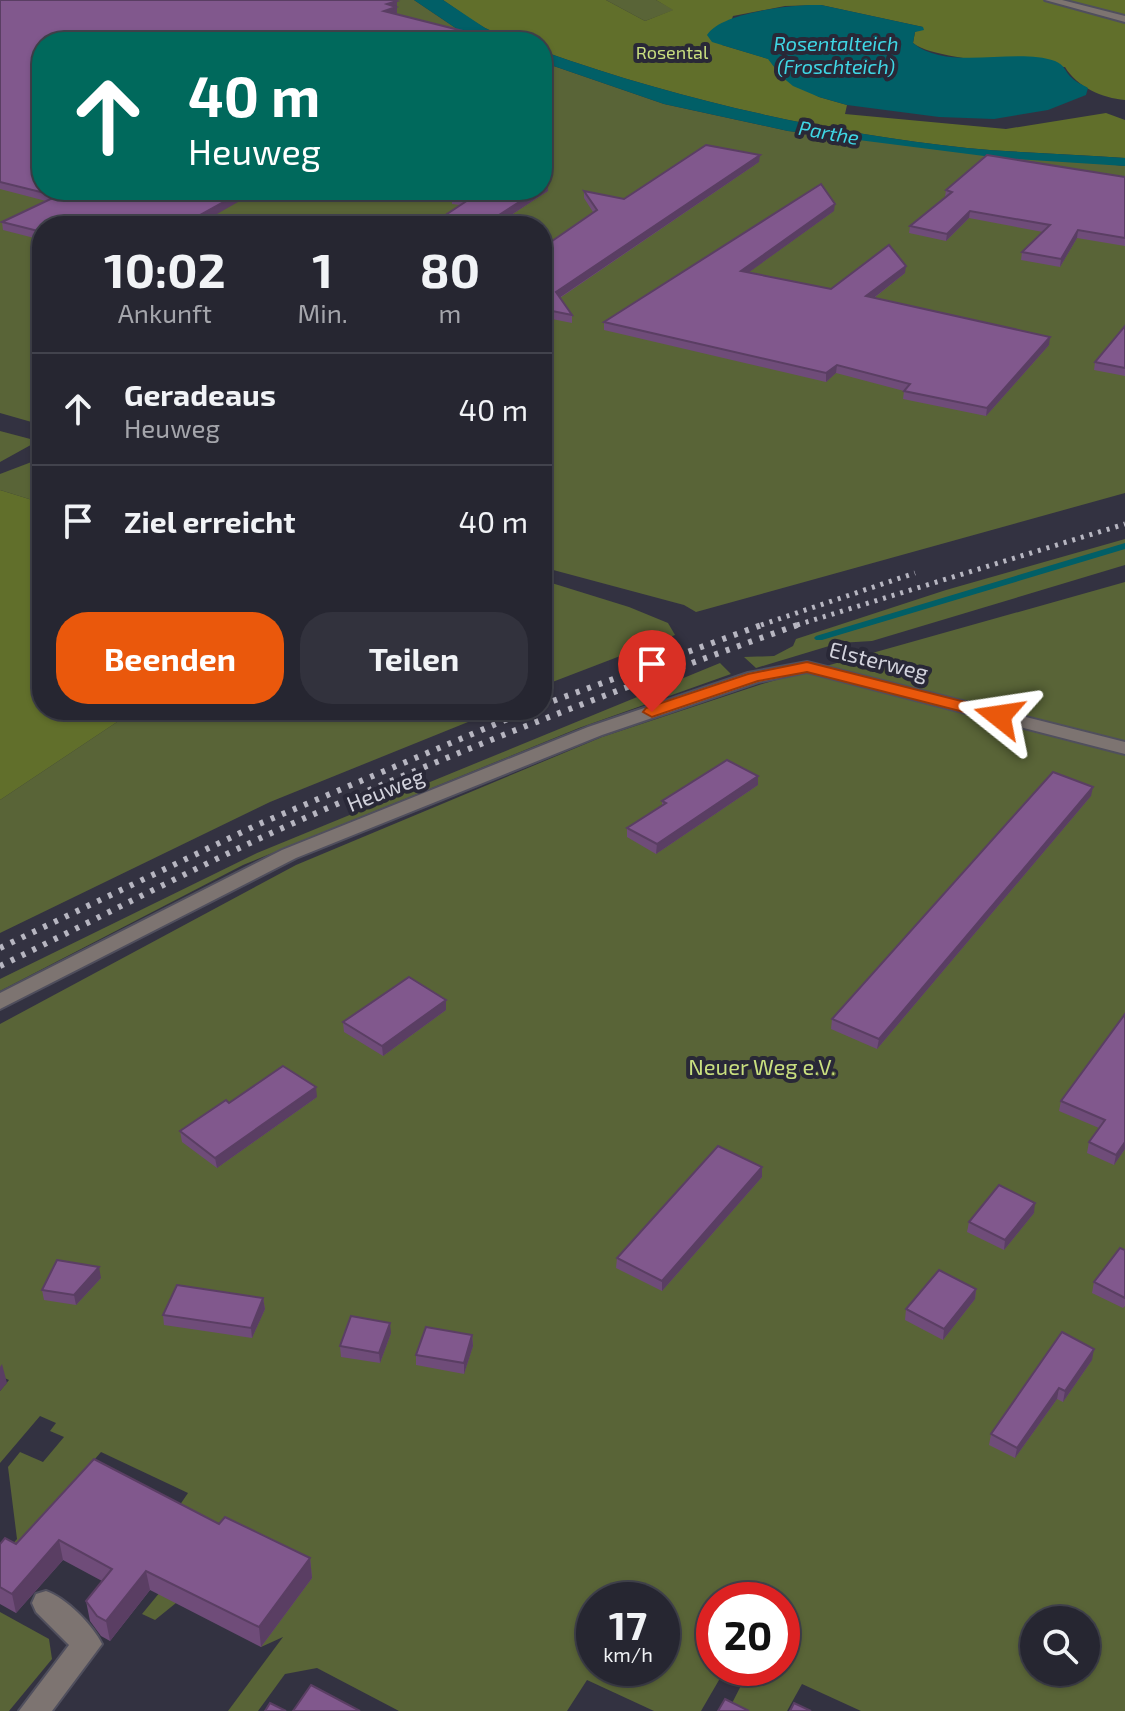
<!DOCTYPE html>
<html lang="de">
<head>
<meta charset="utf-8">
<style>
  body { margin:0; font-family:"Exo 2",sans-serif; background:#32323d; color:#f1f3f6; height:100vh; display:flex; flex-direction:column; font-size:30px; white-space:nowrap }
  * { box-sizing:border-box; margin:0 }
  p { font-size:26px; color:#a4a5ab }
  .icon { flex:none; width:44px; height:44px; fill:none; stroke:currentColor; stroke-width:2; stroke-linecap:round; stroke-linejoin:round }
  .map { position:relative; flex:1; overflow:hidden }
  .details { position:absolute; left:32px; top:216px; width:520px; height:504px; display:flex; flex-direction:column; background:#262631; border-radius:32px; box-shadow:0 2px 6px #0004,0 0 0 2px #42434d }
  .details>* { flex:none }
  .guide { position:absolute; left:32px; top:32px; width:520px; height:168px; border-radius:32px; box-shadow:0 2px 6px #0004,0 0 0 2px #42434d; background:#00695c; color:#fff; overflow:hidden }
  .controls { position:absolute; left:1020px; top:1606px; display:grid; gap:16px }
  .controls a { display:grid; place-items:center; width:80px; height:80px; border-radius:50%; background:#262631; box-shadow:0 2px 6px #0004,0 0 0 2px #42434d; font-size:40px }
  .speed { position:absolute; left:576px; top:1582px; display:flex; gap:16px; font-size:40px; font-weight:700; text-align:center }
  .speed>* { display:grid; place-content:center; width:104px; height:104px; border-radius:50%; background:#262631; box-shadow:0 2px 6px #0004,0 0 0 2px #42434d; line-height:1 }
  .speed small { font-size:20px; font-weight:400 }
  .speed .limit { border:12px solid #d22; background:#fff; color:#111 }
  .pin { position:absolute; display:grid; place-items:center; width:68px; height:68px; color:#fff; margin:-82px -34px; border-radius:50% 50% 50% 0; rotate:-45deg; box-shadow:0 0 8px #0007 }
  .pin .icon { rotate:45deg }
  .me { position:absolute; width:88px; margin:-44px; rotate:285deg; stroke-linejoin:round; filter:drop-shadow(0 0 6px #0008) }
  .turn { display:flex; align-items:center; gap:28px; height:168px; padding:0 24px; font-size:36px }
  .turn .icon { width:104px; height:104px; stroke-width:2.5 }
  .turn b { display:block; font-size:56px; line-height:68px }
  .eta { display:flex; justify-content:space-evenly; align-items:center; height:136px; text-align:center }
  .eta b { font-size:48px; font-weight:700; line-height:56px }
  .cta { display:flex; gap:16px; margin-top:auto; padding:16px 24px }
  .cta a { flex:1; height:92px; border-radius:32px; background:#ea580c; color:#fff; font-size:32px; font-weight:700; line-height:92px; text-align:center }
  .cta a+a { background:#32323d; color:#f1f3f6 }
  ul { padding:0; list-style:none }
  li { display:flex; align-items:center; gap:24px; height:112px; padding:0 24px; border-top:2px solid #42434d }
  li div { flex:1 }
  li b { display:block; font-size:30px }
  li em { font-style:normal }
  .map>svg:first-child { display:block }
  .green { fill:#596437; fill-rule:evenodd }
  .forest { fill:#616f2b }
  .water { fill:#015f67 }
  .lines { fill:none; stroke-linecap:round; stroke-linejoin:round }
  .stream { fill:#015f67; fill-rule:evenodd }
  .minor-casing { stroke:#504f5d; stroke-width:4 }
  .minor { fill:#7d7471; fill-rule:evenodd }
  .rail-far1 { stroke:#b7b6c1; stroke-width:5; stroke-dasharray:3 6; stroke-linecap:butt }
  .rail { stroke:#b7b6c1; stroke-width:6; stroke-dasharray:4 8; stroke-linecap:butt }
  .wall { fill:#6f4c79 }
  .shaded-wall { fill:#5a3e63 }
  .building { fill:#81588d; stroke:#5a3e63; stroke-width:2 }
  .route { fill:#ea580c; stroke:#983908; stroke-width:2 }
  .labels { text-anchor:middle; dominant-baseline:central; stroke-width:8; stroke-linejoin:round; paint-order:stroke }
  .far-park-label { font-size:18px; fill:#c9df7f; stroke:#292837 }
  .far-water-label { font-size:20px; font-style:italic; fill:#3fd7e5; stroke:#292837 }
  .street-label { font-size:22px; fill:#d2d2dc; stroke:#292837 }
  .park-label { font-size:22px; fill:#c9df7f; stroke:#292837 }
</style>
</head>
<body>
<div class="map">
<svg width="1125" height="1711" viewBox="0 0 1125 1711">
  <rect width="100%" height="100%" fill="#333241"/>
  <g class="green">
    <path d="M19 0H414L460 31 483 42H42V190H542V62L664 104 788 131 1125 166V493L696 612 684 605 542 567V226H42V425L0 413V6Z"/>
    <path d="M606 0H656L674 10 645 21Z"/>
    <path d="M0 431 38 441 0 462Z"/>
    <path d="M42 458V503L0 490V474Z"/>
    <path d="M1125 539V565L872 641 839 643 756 668 744 657 774 656 793 646 796 639 946 590Z"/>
    <path d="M542 580 629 607 668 623 675 635 542 686Z"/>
    <path d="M1125 582V1711H861L802 1684 787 1711H728L750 1668H782V1600H714V1668H726L701 1711H654L587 1680 567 1711H399L317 1668 285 1674 258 1711H228L283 1637 261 1647 228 1537 176 1603 155 1620 142 1614 211 1530 171 1518 188 1493 101 1452 0 1569V1558L17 1539 8 1467 20 1452 43 1462 64 1437 50 1431 56 1423 40 1416 0 1463V1391L9 1380 0 1376V1024L296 865 602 737 762 684ZM594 1600H662V1668H594ZM1034 1620H1086V1672H1034Z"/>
    <path d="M720 663 731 674 579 728 243 865 0 991V979L257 853Z"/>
    <path d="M135 710H477L470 713 473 720 270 802 0 933V800Z"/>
    <path d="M0 1612 49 1639 52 1659 9 1711H0Z"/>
  </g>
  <g class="forest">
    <path d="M443 0H606L645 21 673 10 656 0H1125V100C1102 98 1077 87 1065 67 1032 64 935 61 913 43L915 32 923 27 821 5 785 6 733 16 722 45 769 59 781 76 819 97 847 105 845 114 1006 129 1106 113 1125 120V158C1073 154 1020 153 967 148 822 132 680 100 542 51V42C498 42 478 24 443 0Z"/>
    <path d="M0 490 42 503V710H135L0 800Z"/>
  </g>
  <g class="water">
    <path d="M414 0H443L485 28 517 42H483L460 31Z"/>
    <path d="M821 5 923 27 924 30 915 32 913 43C948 72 1014 47 1055 61 1065 65 1065 72 1072 78 1076 82 1083 85 1088 88L1086 95 1048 110 994 119 939 117 847 105 819 97 793 86 781 76 768 59 712 42 707 35C721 12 795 4 821 5Z"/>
    <path d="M542 51C680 100 822 132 967 148 1020 153 1073 154 1125 158V166L1000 158 788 131 664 104 542 62Z"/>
  </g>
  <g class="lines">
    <path class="stream" d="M1125 543V549L822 640H816L814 638 816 636Z"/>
    <defs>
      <g id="minor">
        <path d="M1045 0H1062L1125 16V22Z"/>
        <path d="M807 662 1125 742V754L807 672 758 682 602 735 296 858 0 1009V993L282 850 588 727 748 673Z"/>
        <path d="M46 1591C66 1598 93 1625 102 1644L52 1711H19L69 1645 36 1612 32 1603 36 1594Z"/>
      </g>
    </defs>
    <use href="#minor" class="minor-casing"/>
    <use href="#minor" class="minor"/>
    <g class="rail-far1">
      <path d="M761 625 915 573"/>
      <path d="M797 625 1125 524"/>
    </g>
    <g class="rail">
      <path d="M542 705 767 623"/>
      <path d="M0 948 259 824 529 710"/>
      <path d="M0 966C93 921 184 873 278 830 450 753 625 686 803 623"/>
    </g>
  </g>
  <g class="wall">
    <path d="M0 0 397 1V13L395 14 471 40 466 42H42L259 190 42 226V240L3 230 2 222 46 201 0 189Z"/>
    <path d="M759 162 560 298 572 315V323L542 317V248L593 212 584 198V191L624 199Z"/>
    <path d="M1125 177V246L1077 238 1060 267 1021 260 1022 252 1043 232 969 218 946 241 909 233 910 226 945 197 946 190Z"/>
    <path d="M548 191 494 226 441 225V218L460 205 452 204V197Z"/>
    <path d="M834 211 749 272 831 289 905 273 874 298 1049 345 986 416 903 399 904 391 836 373 826 382 604 330V322Z"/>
    <path d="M1125 326V376L1094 370 1095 362Z"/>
    <path d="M758 785 656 854 627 837V828L662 805V801Z"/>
    <path d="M1091 796 877 1049 831 1029 832 1019Z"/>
    <path d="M446 1010 383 1056 344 1032 343 1022Z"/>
    <path d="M1125 1014V1149L1114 1165 1087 1153 1089 1142 1099 1128 1059 1111 1061 1101Z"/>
    <path d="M317 1097 217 1168 182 1142 180 1131Z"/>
    <path d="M762 1167V1177L662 1291 616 1268 617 1258Z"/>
    <path d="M1034 1213 1004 1250 967 1232 969 1222Z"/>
    <path d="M1125 1250V1306L1123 1308 1092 1293 1094 1282Z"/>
    <path d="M101 1278 76 1305 44 1300 42 1290Z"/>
    <path d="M976 1289 975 1299 943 1340 905 1320 906 1309Z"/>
    <path d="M263 1298 265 1309 252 1338 164 1325 163 1315Z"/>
    <path d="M391 1333 380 1363 341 1357 340 1346Z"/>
    <path d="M472 1335 473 1346 464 1374 416 1365V1355Z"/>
    <path d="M1092 1360 1063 1402 1057 1399 1015 1458 989 1445 991 1434Z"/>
    <path d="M219 1524 310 1558 312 1578 261 1647 150 1590 110 1641 101 1636 90 1621 86 1601 102 1581 63 1560 16 1613 0 1604V1544Z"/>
  </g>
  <g class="shaded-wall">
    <path d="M397 1V13L385 18 384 11 387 4Z"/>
    <path d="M471 33V40L466 42 456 39Z"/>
    <path d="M547 67V75L542 77V70Z"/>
    <path d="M760 155 759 162 556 300V292Z"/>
    <path d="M548 184V191L494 226H482L538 190H542V188Z"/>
    <path d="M245 190H259L196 226H180Z"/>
    <path d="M835 204 834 211 741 278V271Z"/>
    <path d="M970 211 969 218 946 241 947 234Z"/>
    <path d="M1078 230 1077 238 1060 267 1061 259Z"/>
    <path d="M906 266 905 273 866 304V296Z"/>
    <path d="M1050 337 1049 345 986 416 987 408Z"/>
    <path d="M837 365 836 373 826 382V373Z"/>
    <path d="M758 776V785L656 854 657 844Z"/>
    <path d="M1093 787 1091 796 877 1049 879 1039Z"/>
    <path d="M446 1000V1010L383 1056 382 1046Z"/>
    <path d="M316 1087 317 1097 217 1168 215 1158Z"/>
    <path d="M1125 1142V1149L1114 1165 1116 1155Z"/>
    <path d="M762 1167V1177L662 1291V1281Z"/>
    <path d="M1035 1203 1034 1213 1004 1250 1005 1240Z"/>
    <path d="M99 1267 101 1278 76 1305 74 1295Z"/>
    <path d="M976 1289 975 1299 943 1340 944 1329Z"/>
    <path d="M263 1298 265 1309 252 1338 251 1328Z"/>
    <path d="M390 1323 391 1333 380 1363 379 1353Z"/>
    <path d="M472 1335 473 1346 464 1374V1363Z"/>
    <path d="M1094 1349 1092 1360 1063 1402 1065 1391Z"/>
    <path d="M2 1364 7 1383 0 1391V1367Z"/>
    <path d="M1059 1388 1057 1399 1015 1458 1017 1448Z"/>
    <path d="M59 1540 63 1560 16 1613 12 1594Z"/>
    <path d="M310 1558 312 1578 261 1647 259 1627Z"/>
    <path d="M146 1571 150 1590 110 1641 106 1621Z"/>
  </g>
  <g class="building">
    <path d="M0 0H394L397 1 387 4 396 7 384 11 471 33 456 39 467 42H42V190H245L180 226H42V232L2 222 57 196 0 182Z"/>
    <path d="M706 145 760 155 556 292 572 315 542 309V248L597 210 584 191 624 199Z"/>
    <path d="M987 155 1125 177V238L1078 230 1061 259 1022 252 1050 225 970 211 947 234 910 226 952 192 946 190Z"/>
    <path d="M821 184 835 204 741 271 831 289 889 245 906 266 866 296 1050 337 987 408 904 391 910 384 837 365 826 373 604 322Z"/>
    <path d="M462 190H538L482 226 441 218 468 200 452 197Z"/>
    <path d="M1125 326V368L1095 362Z"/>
    <path d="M727 760 758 776 657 844 627 828 666 803 662 801Z"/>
    <path d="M1053 772 1093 787 879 1039 832 1019Z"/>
    <path d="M409 977 446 1000 382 1046 343 1022Z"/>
    <path d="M1125 1014V1142L1116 1155 1089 1142 1105 1120 1061 1101Z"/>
    <path d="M283 1066 316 1087 215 1158 180 1131 226 1100 229 1103Z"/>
    <path d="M718 1146 762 1167 662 1281 617 1258Z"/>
    <path d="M999 1185 1035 1203 1005 1240 969 1222Z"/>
    <path d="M1120 1248 1125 1250V1298L1094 1282Z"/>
    <path d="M57 1260 99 1267 74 1295 42 1290Z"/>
    <path d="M939 1270 976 1289 944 1329 906 1309Z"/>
    <path d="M177 1285 263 1298 251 1328 163 1315Z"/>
    <path d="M351 1316 390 1323 379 1353 340 1346Z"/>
    <path d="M426 1327 472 1335 464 1363 416 1355Z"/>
    <path d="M1062 1332 1094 1349 1065 1391 1059 1388 1017 1448 991 1434Z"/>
    <path d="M94 1459 219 1524 225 1517 310 1558 259 1627 146 1571 106 1621 97 1616 86 1601 112 1569 59 1540 12 1594 0 1587V1544L5 1538 16 1544Z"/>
    <path d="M311 1685 360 1711H293Z"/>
    <path d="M725 1699 749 1711H718Z"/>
    <path d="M270 1703 286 1711H265Z"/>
    <path d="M794 1703 811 1711H790Z"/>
  </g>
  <path class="route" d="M807 662 1005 712 1007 716 999 721 807 672 758 681 652 717 643 712 646 708 748 674Z"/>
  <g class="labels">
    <g class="far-park-label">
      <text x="672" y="52">Rosental</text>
    </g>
    <g class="far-water-label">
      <text x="836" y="43">Rosentalteich<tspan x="836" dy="23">(Froschteich)</tspan></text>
      <text transform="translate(829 132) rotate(10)">Parthe</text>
    </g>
    <g class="street-label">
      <text transform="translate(879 660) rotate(14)">Elsterweg</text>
      <text transform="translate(385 789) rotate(-22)">Heuweg</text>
    </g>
    <g class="park-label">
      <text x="762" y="1066">Neuer Weg e.V.</text>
    </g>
  </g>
</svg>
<div class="controls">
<a><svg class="icon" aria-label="search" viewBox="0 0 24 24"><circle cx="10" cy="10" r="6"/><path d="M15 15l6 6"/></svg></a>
</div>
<div class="speed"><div>17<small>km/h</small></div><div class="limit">20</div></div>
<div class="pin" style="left:652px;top:712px;background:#d93025"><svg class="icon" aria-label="arrive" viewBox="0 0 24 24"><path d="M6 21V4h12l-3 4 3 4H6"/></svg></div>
<svg class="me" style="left:999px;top:716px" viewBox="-20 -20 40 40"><path d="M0-17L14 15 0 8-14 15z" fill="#ea580c" stroke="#fff" stroke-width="4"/></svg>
<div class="guide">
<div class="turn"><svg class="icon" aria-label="ahead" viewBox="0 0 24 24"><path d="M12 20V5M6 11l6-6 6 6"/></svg><div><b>40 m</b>Heuweg</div></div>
</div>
<section class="details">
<div class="eta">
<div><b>10:02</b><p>Ankunft</p></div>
<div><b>1</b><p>Min.</p></div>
<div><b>80</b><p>m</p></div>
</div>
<ul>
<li><svg class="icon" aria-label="ahead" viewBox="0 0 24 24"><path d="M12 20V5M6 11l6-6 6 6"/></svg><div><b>Geradeaus</b><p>Heuweg</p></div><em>40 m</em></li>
<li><svg class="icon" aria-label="arrive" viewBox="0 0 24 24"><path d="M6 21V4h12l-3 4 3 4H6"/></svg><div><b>Ziel erreicht</b></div><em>40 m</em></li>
</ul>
<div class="cta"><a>Beenden</a><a>Teilen</a></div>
</section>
</div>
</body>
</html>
